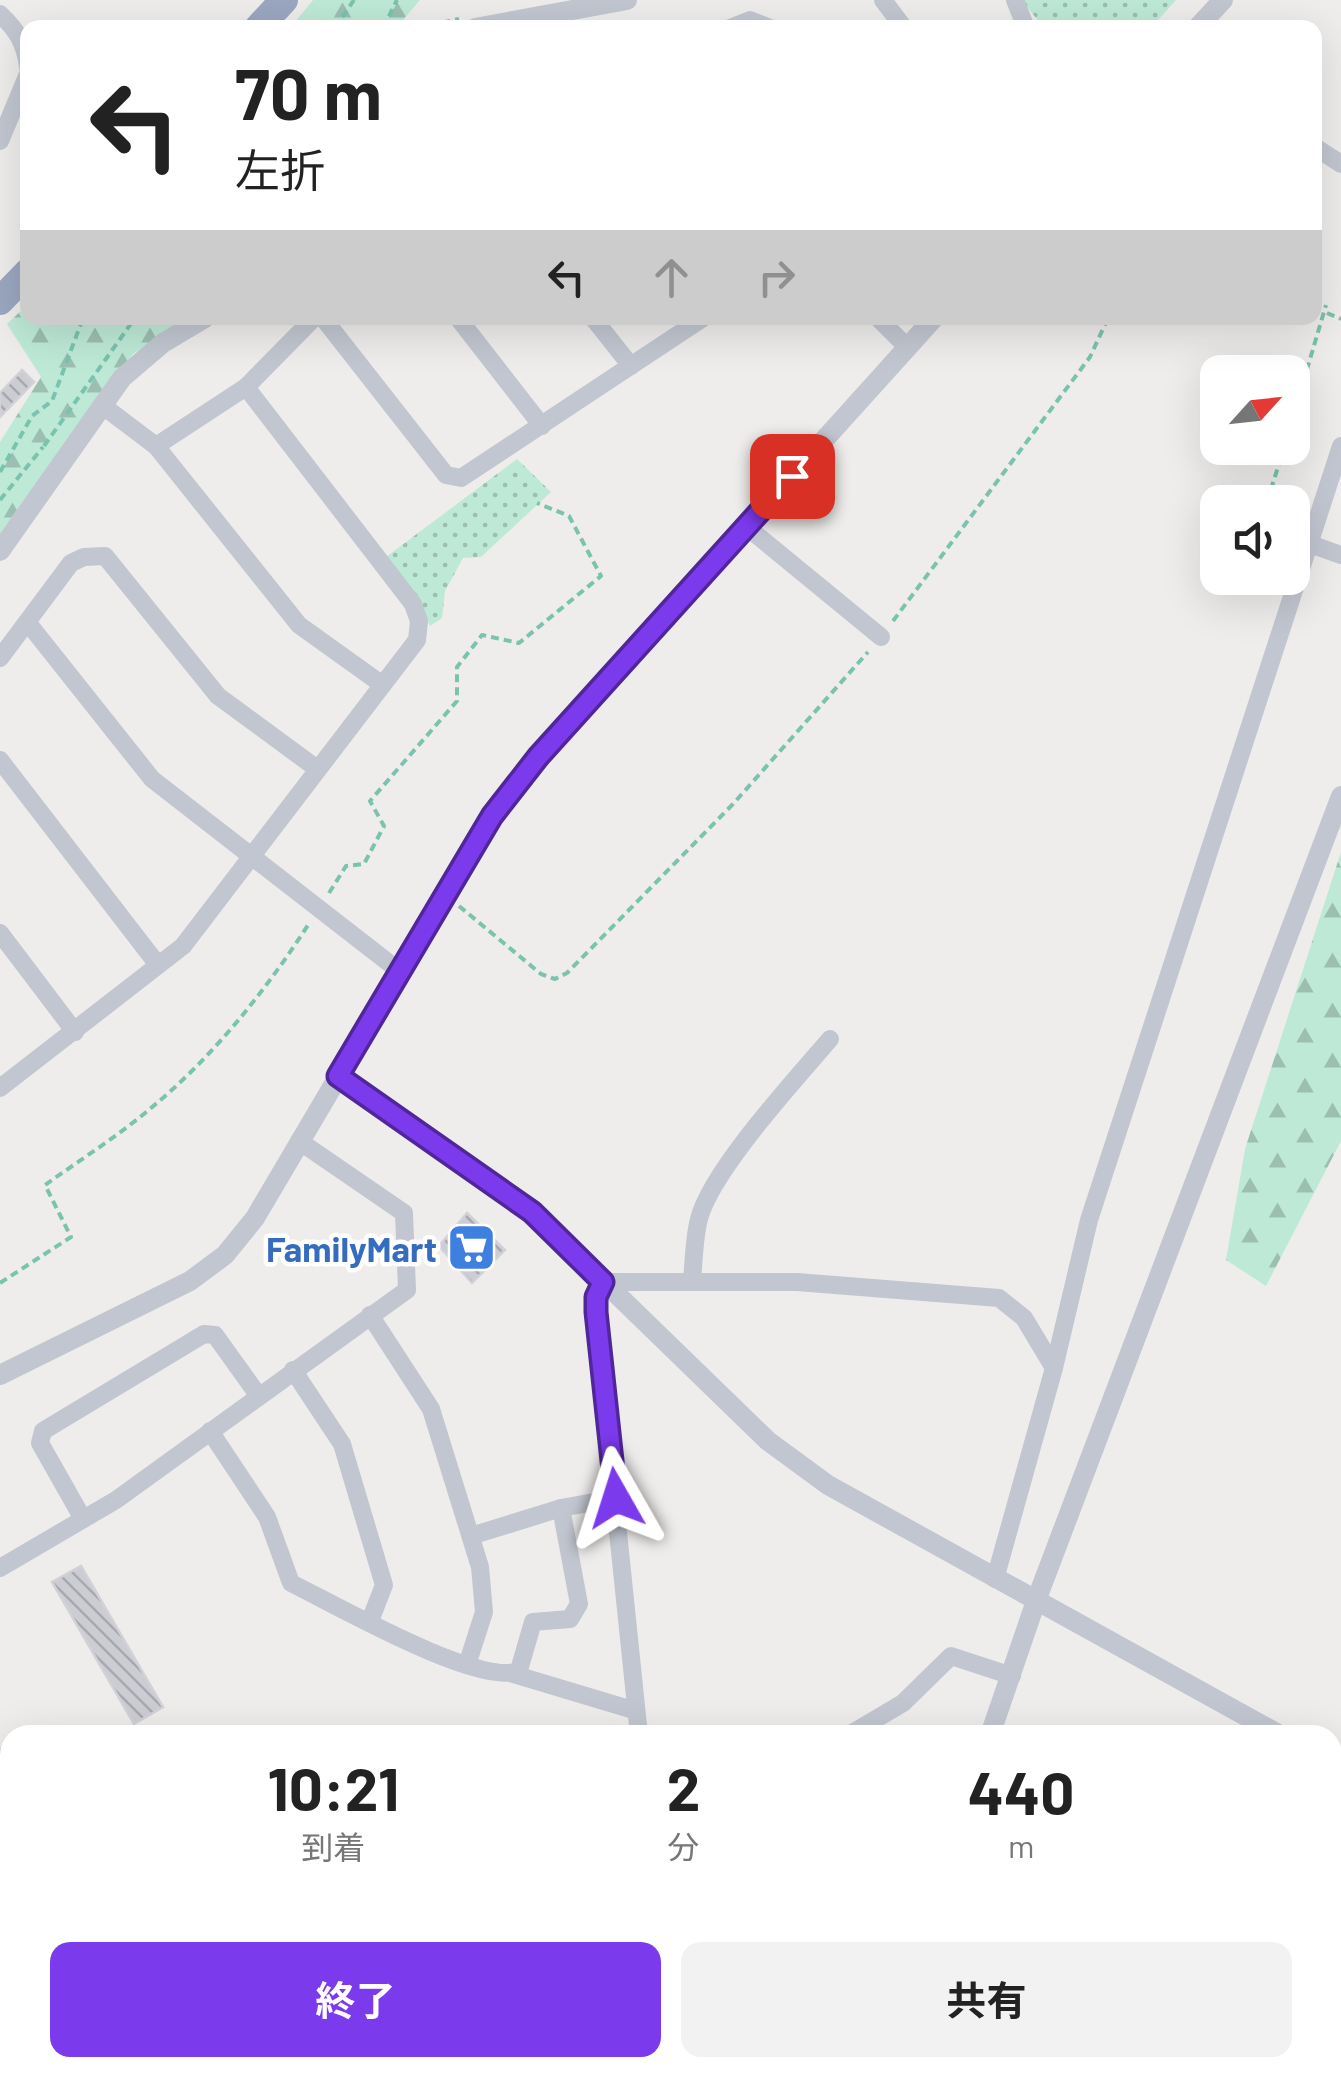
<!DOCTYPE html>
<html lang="ja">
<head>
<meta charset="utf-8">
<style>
  body { margin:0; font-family:Barlow,"Noto Sans JP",sans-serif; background:#f2f2f2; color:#222; height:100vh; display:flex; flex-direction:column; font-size:38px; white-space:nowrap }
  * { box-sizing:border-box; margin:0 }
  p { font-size:32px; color:#767676 }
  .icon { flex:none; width:55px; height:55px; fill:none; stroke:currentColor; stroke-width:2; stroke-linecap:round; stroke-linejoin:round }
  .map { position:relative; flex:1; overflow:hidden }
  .side { position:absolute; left:0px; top:1725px; width:1342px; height:352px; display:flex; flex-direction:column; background:#fff; border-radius:30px 30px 0 0; box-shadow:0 10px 40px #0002 }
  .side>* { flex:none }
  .top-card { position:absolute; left:20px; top:20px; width:1302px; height:305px; border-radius:20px; box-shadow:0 10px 40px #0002; background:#fff; color:#222; overflow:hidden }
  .needle { width:65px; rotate:63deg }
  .fabs { position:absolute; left:1200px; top:355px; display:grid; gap:20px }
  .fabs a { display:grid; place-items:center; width:110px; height:110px; border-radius:20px; background:#fff; box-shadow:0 10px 40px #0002; font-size:50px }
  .pin { position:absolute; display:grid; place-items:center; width:85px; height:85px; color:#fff; margin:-42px; border-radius:20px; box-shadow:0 5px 15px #0006 }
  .me { position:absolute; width:110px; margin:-55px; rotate:354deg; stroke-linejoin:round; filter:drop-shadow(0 0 8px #0008) }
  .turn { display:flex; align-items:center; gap:35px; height:210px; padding:0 50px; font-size:45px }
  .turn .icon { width:130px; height:130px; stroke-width:2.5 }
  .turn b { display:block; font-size:70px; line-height:85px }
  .lanes { display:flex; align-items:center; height:95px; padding:0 50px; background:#0003; justify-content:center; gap:50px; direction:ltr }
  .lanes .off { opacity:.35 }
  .eta { display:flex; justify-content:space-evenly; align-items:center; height:170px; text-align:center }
  .eta b { font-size:60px; font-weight:700; line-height:70px }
  .button { display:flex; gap:20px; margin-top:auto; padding:20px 50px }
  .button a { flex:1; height:115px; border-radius:20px; background:#7c3aed; color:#fff; font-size:40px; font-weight:700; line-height:115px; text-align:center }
  .button a+a { background:#f2f2f2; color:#222 }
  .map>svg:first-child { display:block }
  .grass { fill:#bee9d7 }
  .forest { fill:url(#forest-firs) }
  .park { fill:url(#park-dots) }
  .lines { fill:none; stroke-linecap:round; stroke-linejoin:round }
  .stream { stroke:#8fc0e2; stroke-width:6 }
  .building { fill:url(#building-back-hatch); stroke:#d1d1d7; stroke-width:2.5 }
  .path { stroke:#7ac3ae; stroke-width:4; stroke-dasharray:8 5; stroke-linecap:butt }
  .minor { stroke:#c1c6d0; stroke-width:18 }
  .tertiary { stroke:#c1c6d0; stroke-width:20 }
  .trunk { stroke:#9ba6c0; stroke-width:28 }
  .route-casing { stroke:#51269a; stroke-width:25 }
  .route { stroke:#7c3aed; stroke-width:18 }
  .labels { text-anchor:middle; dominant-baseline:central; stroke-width:9; stroke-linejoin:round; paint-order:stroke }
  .shop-label { font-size:35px; font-weight:bold; fill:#366cbe; stroke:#fff; text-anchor:end }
</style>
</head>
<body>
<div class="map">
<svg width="1341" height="2077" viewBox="0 0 1341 2077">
  <defs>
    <pattern id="forest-firs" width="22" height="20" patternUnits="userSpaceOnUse" patternTransform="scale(2.5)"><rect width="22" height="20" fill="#bee9d7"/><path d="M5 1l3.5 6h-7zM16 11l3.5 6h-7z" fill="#9cbfb1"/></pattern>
    <pattern id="park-dots" width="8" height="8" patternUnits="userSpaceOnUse" patternTransform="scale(2.5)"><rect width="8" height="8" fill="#bee9d7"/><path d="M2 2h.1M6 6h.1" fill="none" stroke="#9cbfb1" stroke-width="1.8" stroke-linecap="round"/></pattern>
    <pattern id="building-back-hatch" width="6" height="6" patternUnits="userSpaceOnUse" patternTransform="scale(2.5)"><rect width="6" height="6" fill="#cccdd3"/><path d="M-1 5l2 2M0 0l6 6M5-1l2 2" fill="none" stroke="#a7a9ae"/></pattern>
  </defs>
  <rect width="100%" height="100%" fill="#efedec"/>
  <path class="grass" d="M0 1875 10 1878V2068H245L243 2077H0Z"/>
  <g class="forest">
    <path d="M313 0H420L397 27H291Z"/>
    <path d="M27 305 28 318H190L134 353 94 401 0 534V442L41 377 7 324Z"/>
    <path d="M1341 852V1141L1266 1286 1226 1260 1245 1149Z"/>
  </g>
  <g class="park">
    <path d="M1022 0H1176L1151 28 1043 27Z"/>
    <path d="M517 459 551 492 481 557 463 558 445 591 442 618 430 626 419 601 386 557Z"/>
  </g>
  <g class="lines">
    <g class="stream">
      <path d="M1332 1817 1341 1806"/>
      <path d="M1161 2077 1174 2068"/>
    </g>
  </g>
  <g class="building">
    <path d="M22 370 34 382 0 417V393Z"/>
    <path d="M467 1213 505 1250 472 1283 439 1246Z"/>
    <path d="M81 1566 163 1707 134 1724 52 1582Z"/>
    <path d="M0 1749 10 1766V1792L0 1798Z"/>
  </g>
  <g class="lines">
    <g class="path">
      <path d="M335 28 354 0"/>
      <path d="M383 28 397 0"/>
      <path d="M417 28 459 19"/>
      <path d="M1327 313 1341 319"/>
      <path d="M1292 420 1326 305"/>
      <path d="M44 446 135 318"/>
      <path d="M0 472 32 416 52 401 83 318"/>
      <path d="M0 500 43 447"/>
      <path d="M1267 502 1284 448"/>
      <path d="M893 621 1090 357 1108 318"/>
      <path d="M329 893 346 866 364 864 384 826 370 801 457 701V667L482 635 519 643 601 576 569 516 537 503"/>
      <path d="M459 906 541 974 555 979 567 973 733 804 868 652"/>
      <path d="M0 1283 71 1237 45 1185C80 1160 118 1136 151 1108 213 1057 267 989 310 922"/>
    </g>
    <g class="minor">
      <path d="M883 0 904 28"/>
      <path d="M1015 0 1026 28"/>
      <path d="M0 14C17 30 25 43 28 67"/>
      <path d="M730 28 750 20 770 28"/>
      <path d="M0 141 28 74"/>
      <path d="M1315 147 1341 164"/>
      <path d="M323 318 446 475 461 478 703 318"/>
      <path d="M458 318 542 426"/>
      <path d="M593 318 631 366"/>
      <path d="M878 318 907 347"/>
      <path d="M103 406 156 446 246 387 314 318"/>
      <path d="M156 446 299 625 380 683"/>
      <path d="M747 527 881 637"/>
      <path d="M1310 544 1341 555"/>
      <path d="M28 623 152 779 398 970"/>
      <path d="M0 658 71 563 84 557 105 556 218 696 316 768"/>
      <path d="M0 760 158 965"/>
      <path d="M0 933 75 1032"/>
      <path d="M0 1088 183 946 417 640 419 621 413 604 246 387"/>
      <path d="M692 1280C694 1260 694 1238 699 1219 711 1171 796 1079 830 1039"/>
      <path d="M370 1315 431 1409 480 1567 484 1612 467 1665"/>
      <path d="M293 1370 342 1444 384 1585 370 1621"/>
      <path d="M210 1431 267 1517 291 1583C330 1602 484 1690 519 1670L533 1622 570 1619 579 1604 561 1508"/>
      <path d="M83 1519 40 1443 43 1431 204 1334 215 1335 258 1395"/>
      <path d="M471 1536 561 1508 616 1498"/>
      <path d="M0 1568 116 1500 407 1290 404 1213 299 1141"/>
      <path d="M995 1579 1054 1368 1089 1220 1341 446"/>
      <path d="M513 1674 633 1710"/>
      <path d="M639 1735 599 1349 596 1297 603 1282H797L999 1298 1024 1318 1054 1368"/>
      <path d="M849 1735 903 1703 951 1656 1012 1676"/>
      <path d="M1332 2056 1341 2060"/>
      <path d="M353 2077 356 2068"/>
      <path d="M1120 2077 1133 2068"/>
    </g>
    <g class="tertiary">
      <path d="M475 28 627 0"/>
      <path d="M1197 28 1223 0"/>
      <path d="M0 551 122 378 163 343 205 318"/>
      <path d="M338 1076 532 1212 768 1441 828 1485 1280 1735"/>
      <path d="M0 1375 190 1281 225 1255 255 1218 492 816 538 757 934 318"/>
      <path d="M990 1735 1036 1601 1341 796"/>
      <path d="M1332 1765 1341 1770"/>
      <path d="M867 2077 871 2068"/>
    </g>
    <g class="trunk">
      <path d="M258 28 284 0"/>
      <path d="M0 301 28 272"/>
    </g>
  </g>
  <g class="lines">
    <defs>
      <path id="route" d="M616 1498 596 1312V1297L603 1282 532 1212 338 1076 492 816 538 757 792 476"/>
    </defs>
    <use href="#route" class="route-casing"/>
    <use href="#route" class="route"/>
  </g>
  <defs>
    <symbol id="supermarket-square" viewBox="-11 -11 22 22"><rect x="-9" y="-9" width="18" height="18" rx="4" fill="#3f7fe0" stroke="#fff"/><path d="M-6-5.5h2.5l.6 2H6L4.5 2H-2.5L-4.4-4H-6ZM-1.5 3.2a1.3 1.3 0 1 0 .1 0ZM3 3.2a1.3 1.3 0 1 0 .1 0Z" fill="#fff"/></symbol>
  </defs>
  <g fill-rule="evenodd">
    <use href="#supermarket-square" x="444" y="1220" width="55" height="55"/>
  </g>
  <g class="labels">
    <g class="shop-label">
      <text x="437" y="1248">FamilyMart</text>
    </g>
  </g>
</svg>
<div class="fabs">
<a><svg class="needle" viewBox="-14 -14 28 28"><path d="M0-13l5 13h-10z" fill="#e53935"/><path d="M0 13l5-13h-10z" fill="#767676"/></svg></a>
<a><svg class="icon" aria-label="sound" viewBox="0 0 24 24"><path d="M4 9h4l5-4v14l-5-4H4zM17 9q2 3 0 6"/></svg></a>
</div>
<div class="pin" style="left:792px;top:476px;background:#d93025"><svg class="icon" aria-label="arrive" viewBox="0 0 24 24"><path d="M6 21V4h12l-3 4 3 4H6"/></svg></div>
<svg class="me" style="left:616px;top:1498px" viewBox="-20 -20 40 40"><path d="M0-17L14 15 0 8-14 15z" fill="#7c3aed" stroke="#fff" stroke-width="4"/></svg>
<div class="top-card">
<div class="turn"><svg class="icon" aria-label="left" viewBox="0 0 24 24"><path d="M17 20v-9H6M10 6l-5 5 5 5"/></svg><div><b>70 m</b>左折</div></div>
<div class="lanes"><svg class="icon" aria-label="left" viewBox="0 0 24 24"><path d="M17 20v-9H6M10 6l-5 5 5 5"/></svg><svg class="icon off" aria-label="ahead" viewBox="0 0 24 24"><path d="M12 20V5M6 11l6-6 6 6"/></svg><svg class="icon off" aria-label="right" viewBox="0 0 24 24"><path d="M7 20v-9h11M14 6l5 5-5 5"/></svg></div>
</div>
<section class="side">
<div class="eta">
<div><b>10:21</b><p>到着</p></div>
<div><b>2</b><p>分</p></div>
<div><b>440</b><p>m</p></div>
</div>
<div class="button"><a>終了</a><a>共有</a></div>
</section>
</div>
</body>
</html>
